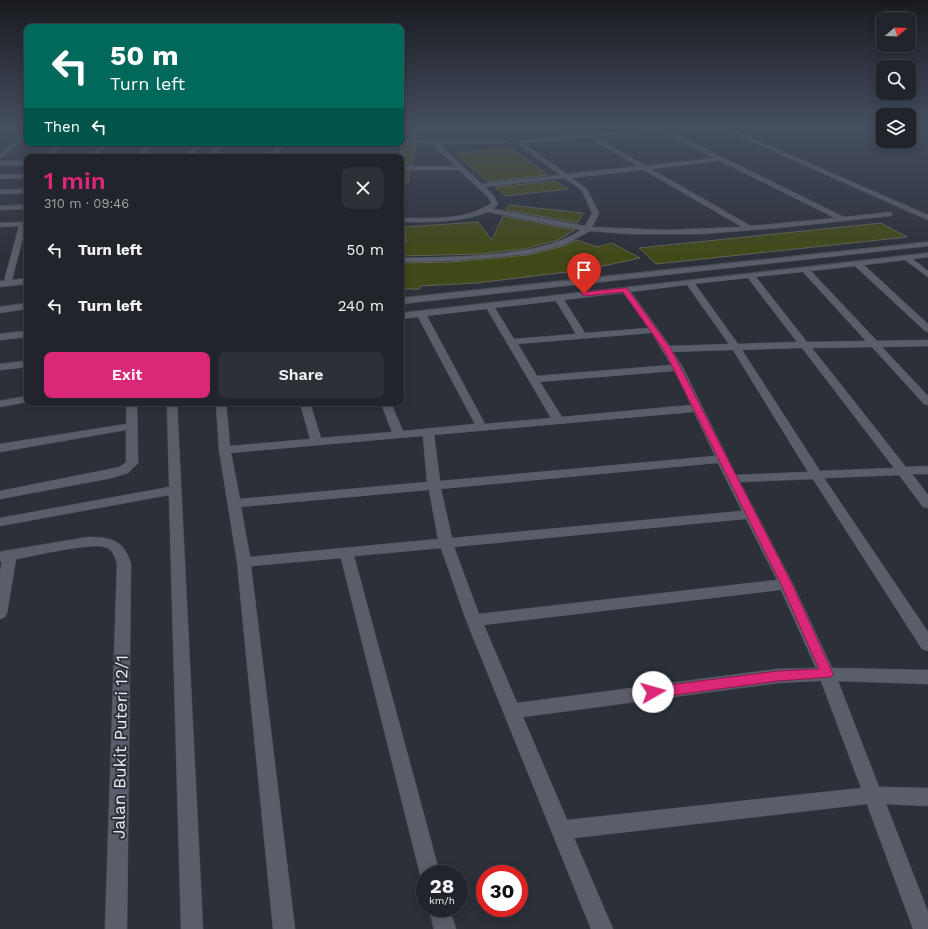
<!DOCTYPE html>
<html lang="en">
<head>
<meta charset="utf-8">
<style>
  body { margin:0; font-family:"Work Sans",sans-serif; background:#2d3037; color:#f1f3f6; height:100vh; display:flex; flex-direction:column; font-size:15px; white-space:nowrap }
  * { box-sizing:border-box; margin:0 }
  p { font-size:13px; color:#a2a4a9 }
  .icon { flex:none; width:22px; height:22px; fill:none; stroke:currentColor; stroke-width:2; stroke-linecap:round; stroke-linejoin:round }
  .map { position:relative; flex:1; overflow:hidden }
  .sheet { position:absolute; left:24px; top:154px; width:380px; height:252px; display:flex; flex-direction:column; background:#21242b; border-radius:8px; box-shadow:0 2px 10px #0003,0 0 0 1px #3e4147 }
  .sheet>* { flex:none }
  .guide { position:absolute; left:24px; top:24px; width:380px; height:122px; border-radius:8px; box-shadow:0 2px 10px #0003,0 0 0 1px #3e4147; background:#00695c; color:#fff; overflow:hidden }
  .needle { width:26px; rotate:71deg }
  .controls { position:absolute; left:876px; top:12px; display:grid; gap:8px }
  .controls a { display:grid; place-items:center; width:40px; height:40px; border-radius:8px; background:#21242b; box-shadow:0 2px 10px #0003,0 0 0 1px #3e4147; font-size:20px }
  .speed { position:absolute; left:416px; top:865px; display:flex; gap:8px; font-size:20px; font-weight:700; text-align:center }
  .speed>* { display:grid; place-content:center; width:52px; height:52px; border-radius:50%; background:#21242b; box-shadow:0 2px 10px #0003,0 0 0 1px #3e4147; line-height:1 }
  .speed small { font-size:10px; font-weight:400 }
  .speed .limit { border:6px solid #d22; background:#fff; color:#111 }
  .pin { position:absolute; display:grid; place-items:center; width:34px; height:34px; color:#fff; margin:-41px -17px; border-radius:50% 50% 50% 0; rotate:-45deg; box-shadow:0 0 4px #0007 }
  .pin .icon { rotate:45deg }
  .me { position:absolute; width:44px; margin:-22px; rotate:83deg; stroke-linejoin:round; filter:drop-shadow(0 0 3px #0008) }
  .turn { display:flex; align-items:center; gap:14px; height:84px; padding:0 20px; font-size:18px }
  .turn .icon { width:52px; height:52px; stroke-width:2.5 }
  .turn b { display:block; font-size:28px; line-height:34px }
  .then { display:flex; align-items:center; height:38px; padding:0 20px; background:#0003; gap:8px; font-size:15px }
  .round { display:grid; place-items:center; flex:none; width:42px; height:42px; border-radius:8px; background:#2d3037 }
  .summary { display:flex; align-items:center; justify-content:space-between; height:68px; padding:0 20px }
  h1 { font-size:24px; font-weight:600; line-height:30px; color:#db2777 }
  .cta { display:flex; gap:8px; margin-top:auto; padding:8px 20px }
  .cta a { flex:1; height:46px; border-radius:8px; background:#db2777; color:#fff; font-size:16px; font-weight:600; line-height:46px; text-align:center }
  .cta a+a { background:#2d3037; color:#f1f3f6 }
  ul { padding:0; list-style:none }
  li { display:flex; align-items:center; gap:12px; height:56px; padding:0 20px }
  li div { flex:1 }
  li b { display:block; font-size:15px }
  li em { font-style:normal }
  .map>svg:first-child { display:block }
  .building { fill:#424918; stroke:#616358 }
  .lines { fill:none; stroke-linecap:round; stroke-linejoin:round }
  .minor-casing { stroke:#4c4e56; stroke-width:1 }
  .minor { fill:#5a5e68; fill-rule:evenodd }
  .route { fill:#db2777; stroke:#8e194d }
  .labels { text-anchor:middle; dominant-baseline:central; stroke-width:4; stroke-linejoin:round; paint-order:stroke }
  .near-street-label { font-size:17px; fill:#e7e9ef; stroke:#2c3039 }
</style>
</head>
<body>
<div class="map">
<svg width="928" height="929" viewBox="0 0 928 929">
  <rect width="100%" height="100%" fill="#2c3039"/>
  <g class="building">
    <path d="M401 134H418L417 138H401Z"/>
    <path d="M401 144H416L412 164H401Z"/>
    <path d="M511 148 548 175 488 182 455 153Z"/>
    <path d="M401 172H410L408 183H401Z"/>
    <path d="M556 181 568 189 505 196 495 187Z"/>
    <path d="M509 205 583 213 578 223 506 210Z"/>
    <path d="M503 216 575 230 558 240 523 249 481 254 401 256V242H406L405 227 478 222 492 240Z"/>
    <path d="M881 223 907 237 656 264 639 248Z"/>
    <path d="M577 240 597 247 612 243 640 258 570 273 567 272 476 283 420 286V289H401V263L451 262 528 255 564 246Z"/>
  </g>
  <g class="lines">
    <defs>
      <g id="minor">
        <path d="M401 126H522L401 130Z"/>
        <path d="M665 126H685L665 129 844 217 890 212 893 214 890 216 778 228 703 234H628L590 231 564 245 528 254 451 261 401 262V258C447 257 517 257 559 241 567 238 574 234 581 230L488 212C460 223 430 222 401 222V218C430 218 466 221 491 203L489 198 459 170H401V166H455L431 143H399H401V140H509L507 143H438L482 184 560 175 518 144 520 141 567 174 638 166 589 138 525 143 522 141ZM658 130 714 158 646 166 596 137ZM720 161 835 218 751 226 651 169ZM644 170 742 227 666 230 592 227 599 213 587 189 572 178ZM565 178 582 191 592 213 585 226 493 209 498 204 494 196 485 187Z"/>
        <path d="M717 126H724L928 215V220Z"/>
        <path d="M27 132V137L0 159V154Z"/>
        <path d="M59 143H65L50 157H44Z"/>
        <path d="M104 143H110L95 157H89Z"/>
        <path d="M149 143H155L141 157H135Z"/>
        <path d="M199 143H206L189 157H182Z"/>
        <path d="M221 143H227L211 157H205Z"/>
        <path d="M279 143H285L274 157H268Z"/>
        <rect x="0" y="161" width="27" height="4"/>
        <path d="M27 174V178L0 179V175Z"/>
        <path d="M27 189V193L0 194V190Z"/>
        <path d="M27 205V209L0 210V206Z"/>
        <path d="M27 222 12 280 27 278V284L0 287V281H4L19 226 0 227V223Z"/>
        <path d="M928 242V246L401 304V298Z"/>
        <path d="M928 253V257L913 259 928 271V277L905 260 864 265 928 324V332L925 331 855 266 811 271 877 341 928 340V346L882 347 928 396V405L924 404 872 347 812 348 906 467 928 466V474H912L928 495V508L923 507 899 475 824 478 928 632V651L922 649 813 479 740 482 793 584 832 668 928 670V684L838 681 879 787 928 788V806L886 804 928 912V929H913L867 804 574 838 613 929H591L466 620 441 548 354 556 440 874H425V882L420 874 341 558 251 566 295 929H273L237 562 219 450 216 403H226L230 446 310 439 300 403H310L321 438 392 432 381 403H391L403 431 475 424 418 317 401 319V313ZM803 272 866 341 807 342 756 277ZM748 278 797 342 738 344 695 284ZM687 285 729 344 670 346 631 292ZM623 293 649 328 585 333 564 300ZM556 301 576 334 514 339 495 308ZM487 309 551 418 485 424 427 316ZM652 333 671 365 537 376 518 344ZM802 348 894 468 820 471 742 350ZM733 350 808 472 736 475 683 368 673 352ZM675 371 691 405 562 417 540 382ZM694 412 715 456 440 481 434 435ZM423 436 427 482 240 499 231 453ZM718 463 742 511 452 538 441 489ZM429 490 438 539 250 557 241 507ZM746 519 777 580 479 614 454 547ZM781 590 816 668 778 669 517 703 484 625ZM821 681 861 788 567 820 523 717 778 683Z"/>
        <path d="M27 303V309L0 313V307Z"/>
        <path d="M27 331V337L0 340V334Z"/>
        <path d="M27 361V367L0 370V364Z"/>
        <path d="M27 396V402L0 407V401Z"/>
        <path d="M127 403H137L138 463 128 473 112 478 0 499V491L120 467 126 462V430L0 452V444L126 424Z"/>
        <path d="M167 403H177L203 929H181L169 495 0 526V518L169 487Z"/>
        <path d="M88 537C111 537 124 540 131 564L127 929H105L117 564C115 558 114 552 108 548 95 541 34 556 16 559L7 613 5 617 0 619V573L2 561 0 562V552Z"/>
        <path d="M429 908H449L456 929H434Z"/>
      </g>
    </defs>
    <use href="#minor" class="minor-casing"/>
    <use href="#minor" class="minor"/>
  </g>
  <linearGradient id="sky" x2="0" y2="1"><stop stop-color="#181a1f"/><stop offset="0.49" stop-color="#454e5f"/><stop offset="1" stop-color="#454e5f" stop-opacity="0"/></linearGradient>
  <rect width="928" height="256" fill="url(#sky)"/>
  <path class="route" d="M624 288H627L671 349 792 584 833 674 831 677 778 681 653 698 649 696 647 692 649 689 653 687 778 671 819 669 781 584 664 350 623 292 584 296 581 294 584 292Z"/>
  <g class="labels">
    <g class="near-street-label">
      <text transform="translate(120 747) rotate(-89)">Jalan Bukit Puteri 12/1</text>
    </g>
  </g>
</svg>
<div class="controls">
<a><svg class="needle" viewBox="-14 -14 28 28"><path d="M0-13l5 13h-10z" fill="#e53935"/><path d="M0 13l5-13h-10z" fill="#a2a4a9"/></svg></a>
<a><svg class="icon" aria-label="search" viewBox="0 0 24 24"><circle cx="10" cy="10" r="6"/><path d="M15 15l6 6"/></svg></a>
<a><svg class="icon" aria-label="layers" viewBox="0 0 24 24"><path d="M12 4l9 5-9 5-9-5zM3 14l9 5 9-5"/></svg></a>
</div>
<div class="speed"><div>28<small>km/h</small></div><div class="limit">30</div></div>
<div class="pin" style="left:584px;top:294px;background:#d93025"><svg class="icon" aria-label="arrive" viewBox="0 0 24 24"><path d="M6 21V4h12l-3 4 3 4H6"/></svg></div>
<svg class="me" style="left:653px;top:692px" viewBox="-20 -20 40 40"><circle r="19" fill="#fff"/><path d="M0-13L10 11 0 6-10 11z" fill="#db2777"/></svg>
<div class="guide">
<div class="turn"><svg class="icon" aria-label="left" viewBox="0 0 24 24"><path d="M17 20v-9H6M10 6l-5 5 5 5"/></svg><div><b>50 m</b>Turn left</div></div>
<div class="then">Then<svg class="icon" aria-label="left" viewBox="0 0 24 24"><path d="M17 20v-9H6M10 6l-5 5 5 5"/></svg></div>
</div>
<section class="sheet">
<div class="summary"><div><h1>1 min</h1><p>310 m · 09:46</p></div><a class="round"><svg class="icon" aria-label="close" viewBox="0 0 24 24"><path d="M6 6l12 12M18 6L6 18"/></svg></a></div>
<ul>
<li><svg class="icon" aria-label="left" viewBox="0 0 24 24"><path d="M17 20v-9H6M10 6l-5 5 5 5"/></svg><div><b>Turn left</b></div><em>50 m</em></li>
<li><svg class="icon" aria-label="left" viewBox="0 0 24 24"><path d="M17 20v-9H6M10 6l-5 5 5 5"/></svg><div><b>Turn left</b></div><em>240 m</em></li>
</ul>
<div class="cta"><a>Exit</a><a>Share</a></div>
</section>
</div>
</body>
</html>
